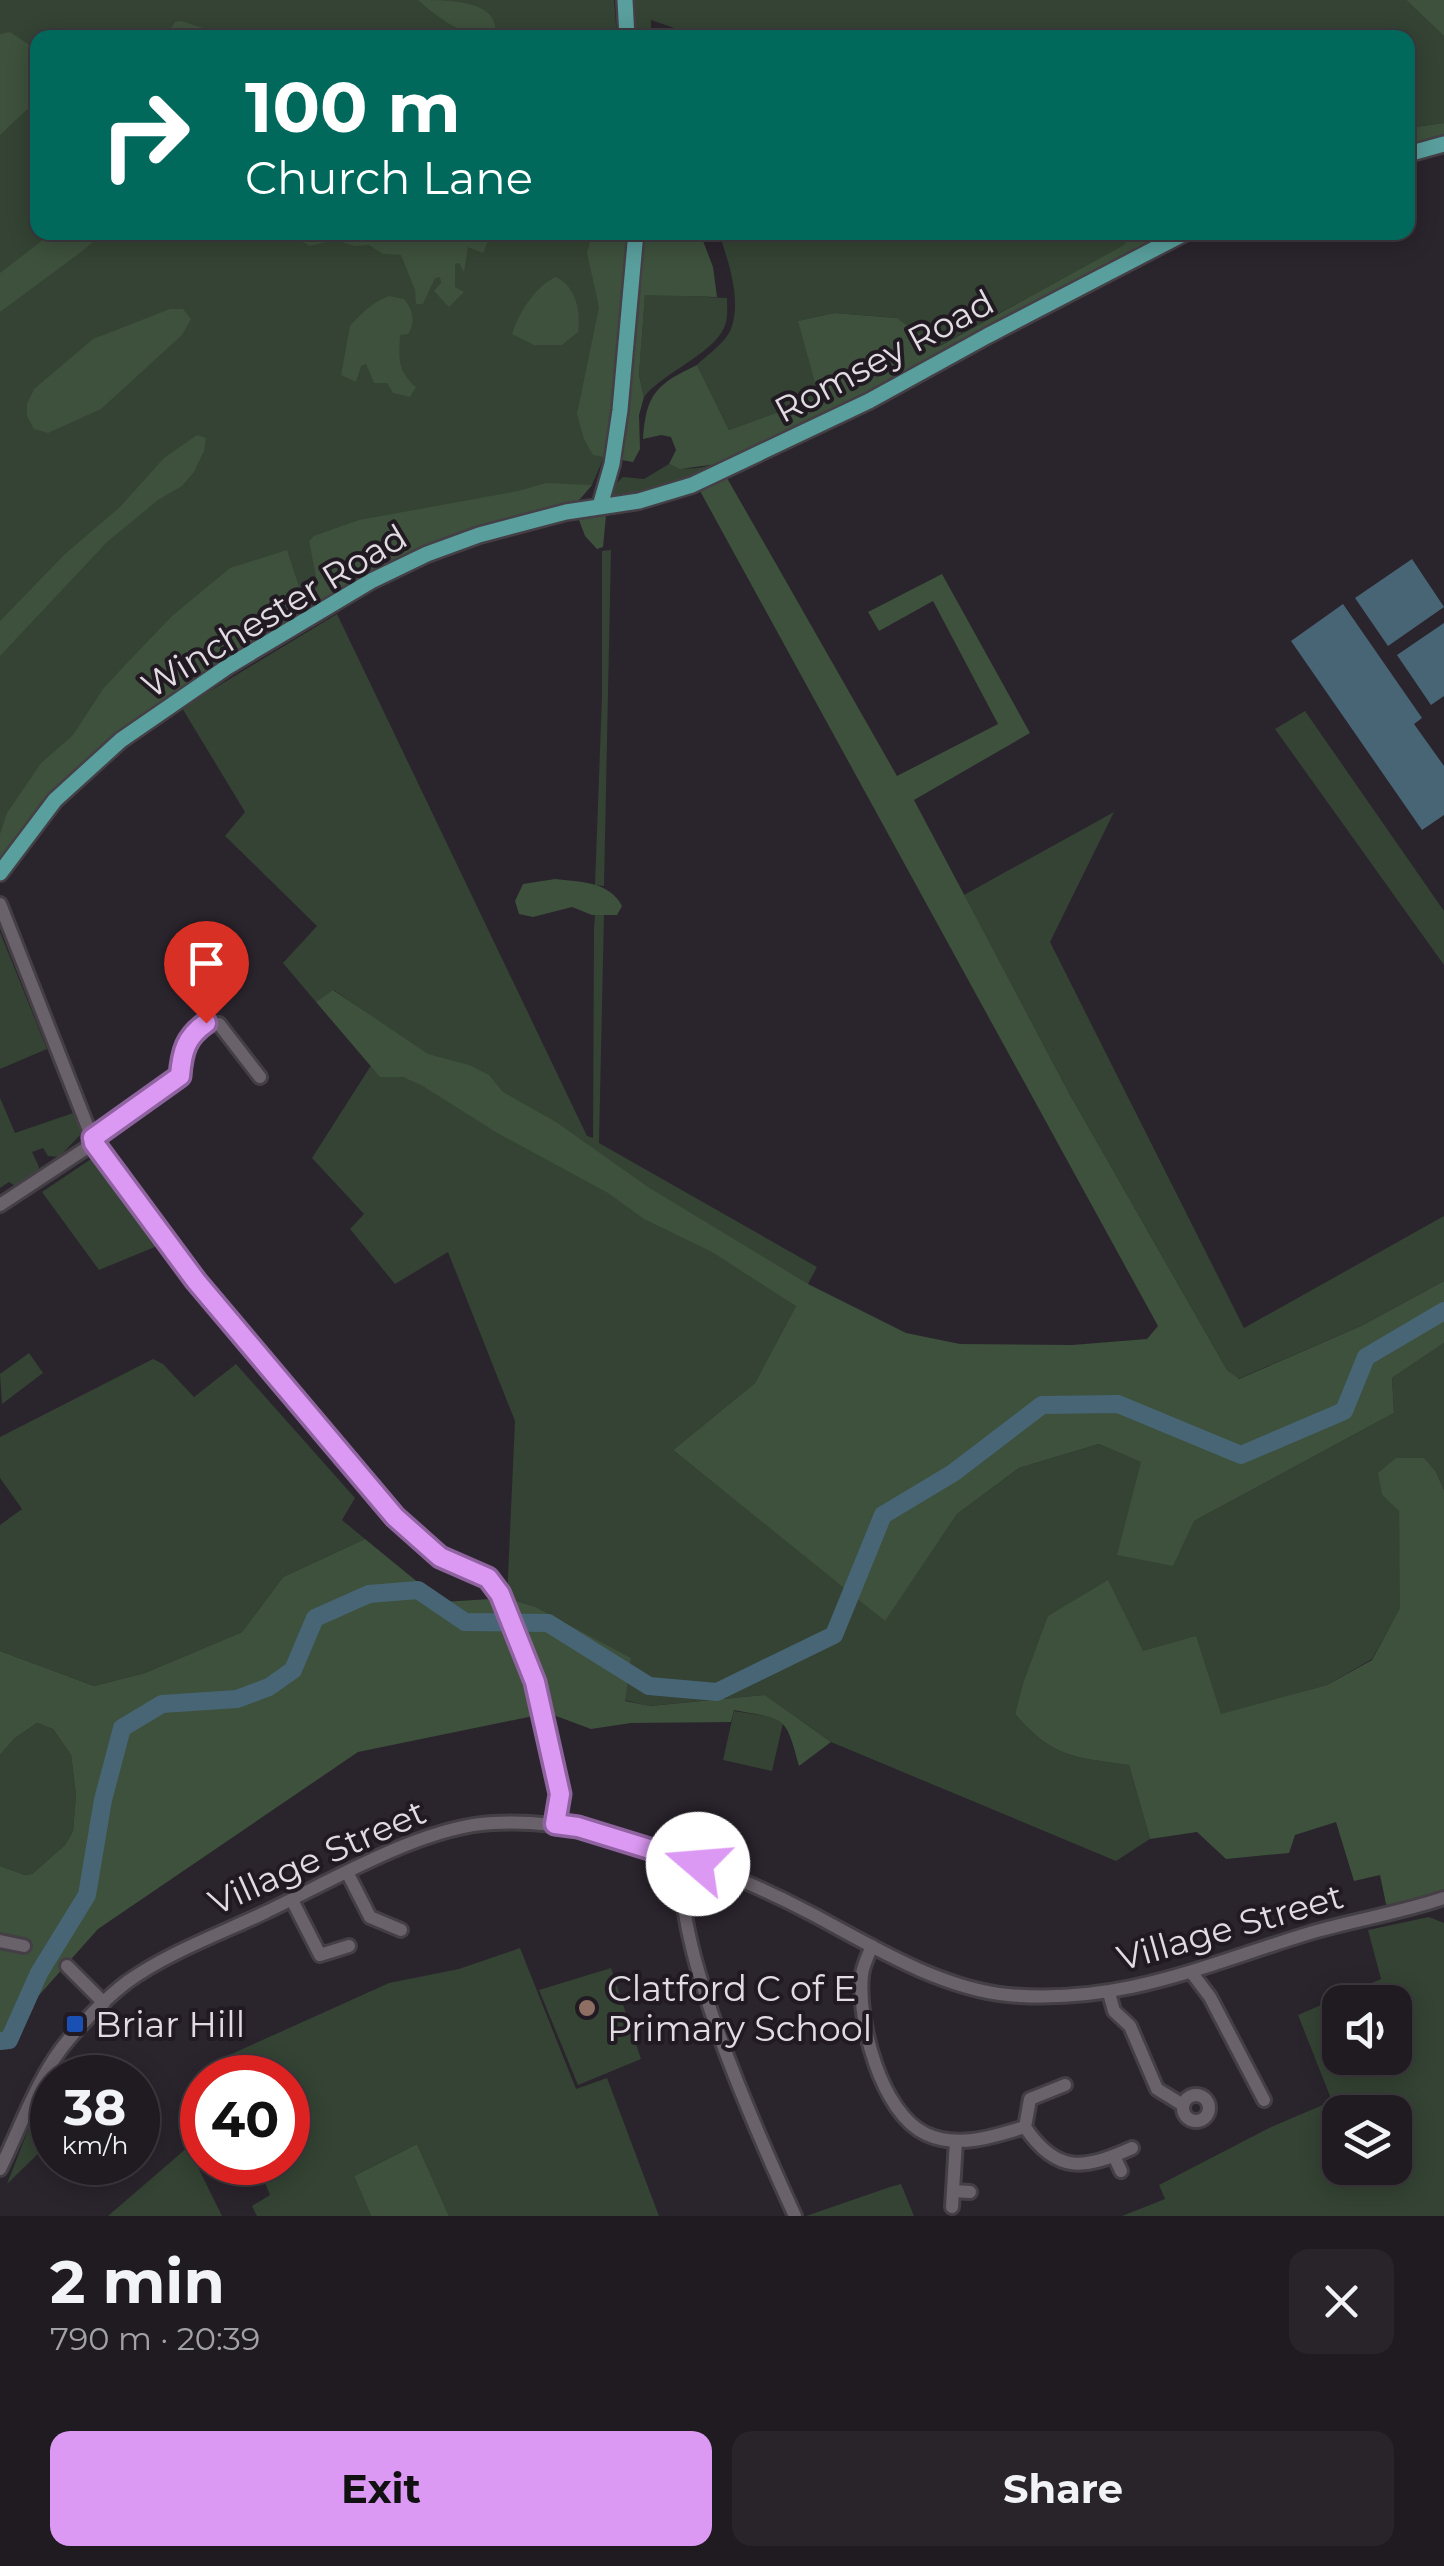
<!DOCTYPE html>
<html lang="en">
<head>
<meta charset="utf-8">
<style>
  body { margin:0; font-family:Montserrat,sans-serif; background:#28242a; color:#f1f3f6; height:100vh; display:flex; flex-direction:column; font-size:38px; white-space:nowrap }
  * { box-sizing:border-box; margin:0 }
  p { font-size:32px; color:#a2a1a5 }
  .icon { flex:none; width:55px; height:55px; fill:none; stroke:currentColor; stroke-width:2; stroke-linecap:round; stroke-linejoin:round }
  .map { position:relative; height:2216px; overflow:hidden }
  .sheet { display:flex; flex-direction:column; background:#201b21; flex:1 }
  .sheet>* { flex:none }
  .guide { position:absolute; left:30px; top:30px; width:1385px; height:210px; border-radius:20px; box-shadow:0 5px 25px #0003,0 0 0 2px #3d393f; background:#00695c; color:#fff; overflow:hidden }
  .buttons { position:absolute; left:1322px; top:1985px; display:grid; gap:20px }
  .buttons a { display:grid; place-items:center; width:90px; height:90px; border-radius:20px; background:#201b21; box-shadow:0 5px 25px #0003,0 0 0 2px #3d393f; font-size:50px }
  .speed { position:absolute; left:30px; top:2055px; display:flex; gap:20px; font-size:50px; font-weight:700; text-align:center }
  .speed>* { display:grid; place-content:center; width:130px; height:130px; border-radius:50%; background:#201b21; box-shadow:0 5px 25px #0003,0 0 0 2px #3d393f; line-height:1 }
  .speed small { font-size:25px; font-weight:400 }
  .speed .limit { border:15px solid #d22; background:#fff; color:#111 }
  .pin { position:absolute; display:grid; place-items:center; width:85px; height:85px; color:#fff; margin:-102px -42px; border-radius:50% 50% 50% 0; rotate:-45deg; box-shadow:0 0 10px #0007 }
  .pin .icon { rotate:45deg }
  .me { position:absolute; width:110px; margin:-55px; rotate:288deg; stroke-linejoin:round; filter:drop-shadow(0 0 8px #0008) }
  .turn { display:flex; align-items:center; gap:35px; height:210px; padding:0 50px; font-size:45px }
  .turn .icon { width:130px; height:130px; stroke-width:2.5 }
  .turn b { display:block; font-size:70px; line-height:85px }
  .round { display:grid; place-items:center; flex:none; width:105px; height:105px; border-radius:20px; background:#28242a }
  .overview { display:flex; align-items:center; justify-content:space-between; height:170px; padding:0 50px }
  h1 { font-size:60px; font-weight:700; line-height:75px }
  .action { display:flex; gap:20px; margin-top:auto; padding:20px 50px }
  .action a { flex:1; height:115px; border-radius:20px; background:#dc99f4; color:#111; font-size:40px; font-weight:700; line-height:115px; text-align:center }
  .action a+a { background:#28242a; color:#f1f3f6 }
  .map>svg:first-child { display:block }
  .green { fill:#344333; fill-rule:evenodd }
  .forest { fill:#3d513c }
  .water { fill:#486576 }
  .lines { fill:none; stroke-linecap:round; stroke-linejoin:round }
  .river { stroke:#486576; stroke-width:18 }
  .minor-casing { stroke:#443f45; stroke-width:18 }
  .major-casing { stroke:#443f45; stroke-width:20 }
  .minor { stroke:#6a626b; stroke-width:12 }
  .major { stroke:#599f9d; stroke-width:15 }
  .route-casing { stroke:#8f639f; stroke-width:25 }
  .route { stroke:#dc99f4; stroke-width:18 }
  .education-dot { fill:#8d6e63; stroke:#211a22; stroke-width:4 }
  .transit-dot { fill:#1a4fb4; stroke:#211a22; stroke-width:4 }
  .labels { text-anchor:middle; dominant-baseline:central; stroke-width:8; stroke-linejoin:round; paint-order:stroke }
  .street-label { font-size:35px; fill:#e1dce2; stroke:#211a22 }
  .poi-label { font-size:35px; fill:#e1dce2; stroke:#211a22; text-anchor:start }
</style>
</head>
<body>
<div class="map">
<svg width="1444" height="2216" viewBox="0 0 1444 2216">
  <rect width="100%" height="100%" fill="#2a242c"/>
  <g class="green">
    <path d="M0 0H614L617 37 38 38V232H626L604 457 592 485 580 499 423 541 66 768 0 856Z"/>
    <path d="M628 0H1406L1444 36V123L1408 128V38H703L651 20V37L630 38Z"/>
    <path d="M719 233H1131L1125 245 937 347 897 318 834 313 799 321 820 397 729 430 697 365C707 355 726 342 731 329 742 299 728 261 719 233Z"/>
    <path d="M645 294 727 298C727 305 728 314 726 322 720 351 663 372 644 397L639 375Z"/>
    <path d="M752 446 755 451C706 473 667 490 614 498 610 489 616 483 623 477L644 479 669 464C696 477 728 459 752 446Z"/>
    <path d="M611 550 604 886 595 885 602 696V551Z"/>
    <path d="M337 614 587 1136 593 1138 594 928 595 915H604L599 1143 817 1267 755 1383 673 1450 885 1620 957 1514 1019 1468 1099 1444 1142 1462 1194 1521 1394 1413 1392 1378 1444 1343V1490L1436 1472 1382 1495 1399 1510 1401 1607 1372 1659 1327 1685 1220 1715 1143 1651 1049 1616 1015 1714C1053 1758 1074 1757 1129 1765L1150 1839 1116 1861 831 1742 765 1695 649 1706 624 1700 630 1658 536 1607 507 1598 515 1421 448 1252 395 1284 350 1229 364 1214 312 1158 370 1067 409 1044 334 990 316 1002 283 963 317 926 225 836 245 812 182 708Z"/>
    <path d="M1305 711 1444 911V965L1275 729Z"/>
    <path d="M1114 812 1050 942 1244 1328 1444 1216V1281L1361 1326 1238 1379 1227 1370 1069 1093 964 895Z"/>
    <path d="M0 932 47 1049 0 1069Z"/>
    <path d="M0 1098 15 1133 76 1112 82 1133 59 1157 48 1156 43 1148 32 1152 39 1167 37 1174 20 1189 9 1182 0 1188Z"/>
    <path d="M97 1155 162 1244 99 1270 42 1192Z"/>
    <path d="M29 1353 43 1373 2 1404 0 1374Z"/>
    <path d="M153 1359 163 1364 194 1397 236 1364 355 1498 342 1520 365 1539 283 1577 242 1632 145 1673 94 1686 0 1651V1525L22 1509 0 1478V1437Z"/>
    <path d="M734 1711 784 1719 772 1771 723 1760Z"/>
    <path d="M37 1723 53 1729 71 1755 76 1795 73 1831 65 1845 32 1874 25 1875 0 1866V1755L15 1738Z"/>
    <path d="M1429 1917 1444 1923V2216H1122L1165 2199 1159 2185 1269 2128 1332 2101 1298 2015 1381 1979 1368 1930ZM1340 2002H1395V2058H1340ZM1340 2112H1395V2168H1340Z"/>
    <path d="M520 1948 576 2089 607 2078 659 2216H449L417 2144 354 2176 371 2216H257L252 2206 270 2195 257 2163 288 2162V2078L223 2077 216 2061 389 1983 459 1969Z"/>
    <path d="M611 1968 641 2059 578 2085 539 1990Z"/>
    <path d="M30 2125 45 2147 7 2184Z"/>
    <path d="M188 2147 222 2216H108Z"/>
    <path d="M901 2184 914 2216H806L890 2187Z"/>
  </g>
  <g class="forest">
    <path d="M418 0C448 0 500 0 495 34 471 44 436 16 418 0Z"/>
    <path d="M1406 0H1444V36Z"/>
    <path d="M181 21 231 37H166L175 22Z"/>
    <path d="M10 32 37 50V100L0 135V34Z"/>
    <path d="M1444 123V138L1408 149V128Z"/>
    <path d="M52 233H94L93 242 81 252 0 312V273Z"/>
    <path d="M266 233H503L489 238 483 253 468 247 464 272 459 263 455 264V287L464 292 449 307 434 291 441 283 440 277 435 278 423 304H416L415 290 401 255 383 254 369 245 355 246 335 240 310 246 292 236Z"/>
    <path d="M592 233H700L713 267 717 297 645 295 639 375 644 397 639 415 640 449 633 462 593 455 584 439 577 414 599 307 587 253Z"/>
    <path d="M1131 233H1172L869 392 717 464 680 469 669 464 676 450 671 437 661 435 643 439C646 393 657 384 697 365L729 430 819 397 798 321 834 313 897 318 938 347 1124 245Z"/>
    <path d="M556 277C576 287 581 311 578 332L562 345H534L512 334C518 314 536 285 556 277Z"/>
    <path d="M389 296 404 299C413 309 416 323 408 334L400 335C399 359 397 370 416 387L410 397 393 393 387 383H374L366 364 361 366 356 382 341 375 350 326C362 313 371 303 389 296Z"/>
    <path d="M170 309H183L191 319 182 335 101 409 48 433 34 429 27 416V404L34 389 93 339Z"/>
    <path d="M197 435 206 438 204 451 194 472 182 486 158 500 107 542 0 656V621L65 554 120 507 164 458Z"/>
    <path d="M727 478 897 776 998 724 933 601 879 631 868 612 942 574 1030 733 914 800 1069 1093 1227 1370 1239 1379 1361 1326 1444 1281V1343L1392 1378 1394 1413 1194 1521 1173 1566 1117 1555 1141 1462 1099 1444 1019 1468 957 1514 885 1621 673 1450 755 1383 796 1306 712 1252 644 1219 608 1193 499 1134 421 1085 403 1077H380L316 1002 333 990 428 1054 469 1065 489 1075 503 1092 556 1122 648 1187 808 1284 906 1333 960 1344 1072 1345 1147 1339 1158 1326 700 491Z"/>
    <path d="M546 483 592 485 580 499 565 507 503 520 440 542 145 717 71 775 0 859V834L7 813 41 763 73 735 103 689 126 664 172 616 230 568 287 550 302 596 318 587 309 541 314 536 359 520 518 491Z"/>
    <path d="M606 515 603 547 597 549 585 536 579 520Z"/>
    <path d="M555 879C580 882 609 881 622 906L617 915H592L572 907 533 917 519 914 515 901 523 884Z"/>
    <path d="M1396 1458H1424L1436 1472 1444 1490V1890L1387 1909 1380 1875 1354 1881 1336 1822 1295 1835 1289 1853 1226 1859 1197 1832 1150 1839 1129 1765C1074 1757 1053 1758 1015 1714L1024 1681 1048 1616 1108 1580 1143 1651 1196 1636 1221 1714 1327 1685 1372 1660 1400 1608 1399 1511 1382 1495 1378 1473Z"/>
    <path d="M365 1539 442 1602 507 1598 536 1607 631 1658 625 1701 650 1706 765 1695 831 1742 799 1766C785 1714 786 1720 734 1710L731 1722 631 1723 591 1729 548 1713 358 1752 98 1929 0 2039V1866L25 1875 32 1874 65 1845 73 1831 76 1795 71 1755 53 1729 37 1723 15 1738 0 1755V1651L94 1686 145 1673 242 1632 283 1577Z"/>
    <path d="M417 2144 449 2216H371L354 2176Z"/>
  </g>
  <g class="water">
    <path d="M1412 559 1444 607 1388 646 1355 598Z"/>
    <path d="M1343 604 1422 718 1414 724 1444 766V815L1422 830 1291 641Z"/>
    <path d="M1444 623V696L1431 705 1397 655Z"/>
  </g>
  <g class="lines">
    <path class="river" d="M0 2041 9 2040 39 1973 87 1895 103 1800 122 1728 162 1704 237 1699 269 1687 293 1670 315 1618 369 1594 418 1590 465 1622 548 1623 649 1686 717 1692 834 1635 883 1515 953 1473 1042 1405 1118 1404 1241 1455 1344 1411 1366 1357 1444 1311"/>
    <defs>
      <g id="minor">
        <path d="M0 904 94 1143 195 1281 395 1517 440 1557 488 1578 500 1594 535 1681 548 1733 560 1794 555 1824"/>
        <path d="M93 1138 180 1076C182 1050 188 1022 219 1024L260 1077"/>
        <path d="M0 1205 94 1143"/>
        <path d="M686 1859C663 1927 763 2146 795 2216"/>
        <path d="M348 1874 370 1917 401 1930"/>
        <path d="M292 1900 320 1955 349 1946"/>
        <path d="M0 1941 24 1946"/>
        <path d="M872 1946C868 1956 863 1965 862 1975 857 2021 881 2113 926 2134 958 2149 995 2136 1025 2127"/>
        <path d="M67 1966 104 2003"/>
        <path d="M1192 1973 1210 1997 1264 2100"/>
        <path d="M1109 1993 1114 2011 1130 2026 1157 2089 1183 2105"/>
        <path d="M1065 2085 1030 2099 1025 2127C1057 2175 1085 2169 1132 2148"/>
        <circle cx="1196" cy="2108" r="13"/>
        <path d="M1114 2156 1121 2171"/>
        <path d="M0 2169C21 2127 38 2075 69 2039 86 2019 106 1998 127 1982 169 1952 220 1934 266 1912 331 1881 423 1826 493 1823 559 1819 623 1837 685 1858 727 1873 772 1893 812 1914 872 1946 939 1988 1008 1995 1122 2005 1204 1965 1310 1933 1354 1920 1400 1913 1444 1898"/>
        <path d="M953 2191 970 2192"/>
        <path d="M952 2207 956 2141"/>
      </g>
      <g id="major">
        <path d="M625 0 627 38"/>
        <path d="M1408 154 1444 144"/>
        <path d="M600 506 612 464 620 410 636 232"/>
        <path d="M0 873 55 800 121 740 227 667 371 581 427 554 479 535 566 512 639 501 692 485 869 401 987 336 1187 232"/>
      </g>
    </defs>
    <use href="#minor" class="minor-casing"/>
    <use href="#major" class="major-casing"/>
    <use href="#minor" class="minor"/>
    <use href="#major" class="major"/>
  </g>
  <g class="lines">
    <defs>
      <path id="route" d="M206 1023C186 1037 182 1051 180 1076L93 1138 94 1143 196 1281 395 1517 440 1557 488 1578 500 1594 535 1682 560 1794 555 1824 578 1827 698 1864"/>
    </defs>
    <use href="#route" class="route-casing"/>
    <use href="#route" class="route"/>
  </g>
  <circle class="education-dot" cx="587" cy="2008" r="10"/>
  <rect class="transit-dot" x="65" y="2014" width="20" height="20" rx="5"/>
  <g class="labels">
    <g class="street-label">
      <text transform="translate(884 356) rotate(-28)">Romsey Road</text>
      <text transform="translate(274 611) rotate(-31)">Winchester Road</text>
      <text transform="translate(317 1857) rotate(-24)">Village Street</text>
      <text transform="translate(1230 1927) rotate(-16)">Village Street</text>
    </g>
    <g class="poi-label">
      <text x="607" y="1988">Clatford C of E<tspan x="607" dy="40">Primary School</tspan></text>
      <text x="95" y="2024">Briar Hill</text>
    </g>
  </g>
</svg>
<div class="buttons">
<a><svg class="icon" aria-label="sound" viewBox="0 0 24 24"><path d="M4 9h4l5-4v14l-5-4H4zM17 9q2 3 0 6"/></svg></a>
<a><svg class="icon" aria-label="layers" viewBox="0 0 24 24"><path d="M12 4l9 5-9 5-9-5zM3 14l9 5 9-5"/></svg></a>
</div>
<div class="speed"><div>38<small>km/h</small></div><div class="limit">40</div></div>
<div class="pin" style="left:206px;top:1023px;background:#d93025"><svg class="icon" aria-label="arrive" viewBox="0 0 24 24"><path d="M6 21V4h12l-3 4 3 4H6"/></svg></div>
<svg class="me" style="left:698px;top:1864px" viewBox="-20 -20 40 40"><circle r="19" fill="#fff"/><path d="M0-13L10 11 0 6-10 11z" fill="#dc99f4"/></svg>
<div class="guide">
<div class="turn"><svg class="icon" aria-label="right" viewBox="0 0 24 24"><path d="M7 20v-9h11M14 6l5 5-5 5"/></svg><div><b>100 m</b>Church Lane</div></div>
</div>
</div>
<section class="sheet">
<div class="overview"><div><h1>2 min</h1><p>790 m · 20:39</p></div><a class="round"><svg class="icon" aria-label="close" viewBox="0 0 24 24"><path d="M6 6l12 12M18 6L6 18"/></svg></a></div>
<div class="action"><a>Exit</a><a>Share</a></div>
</section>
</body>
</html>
